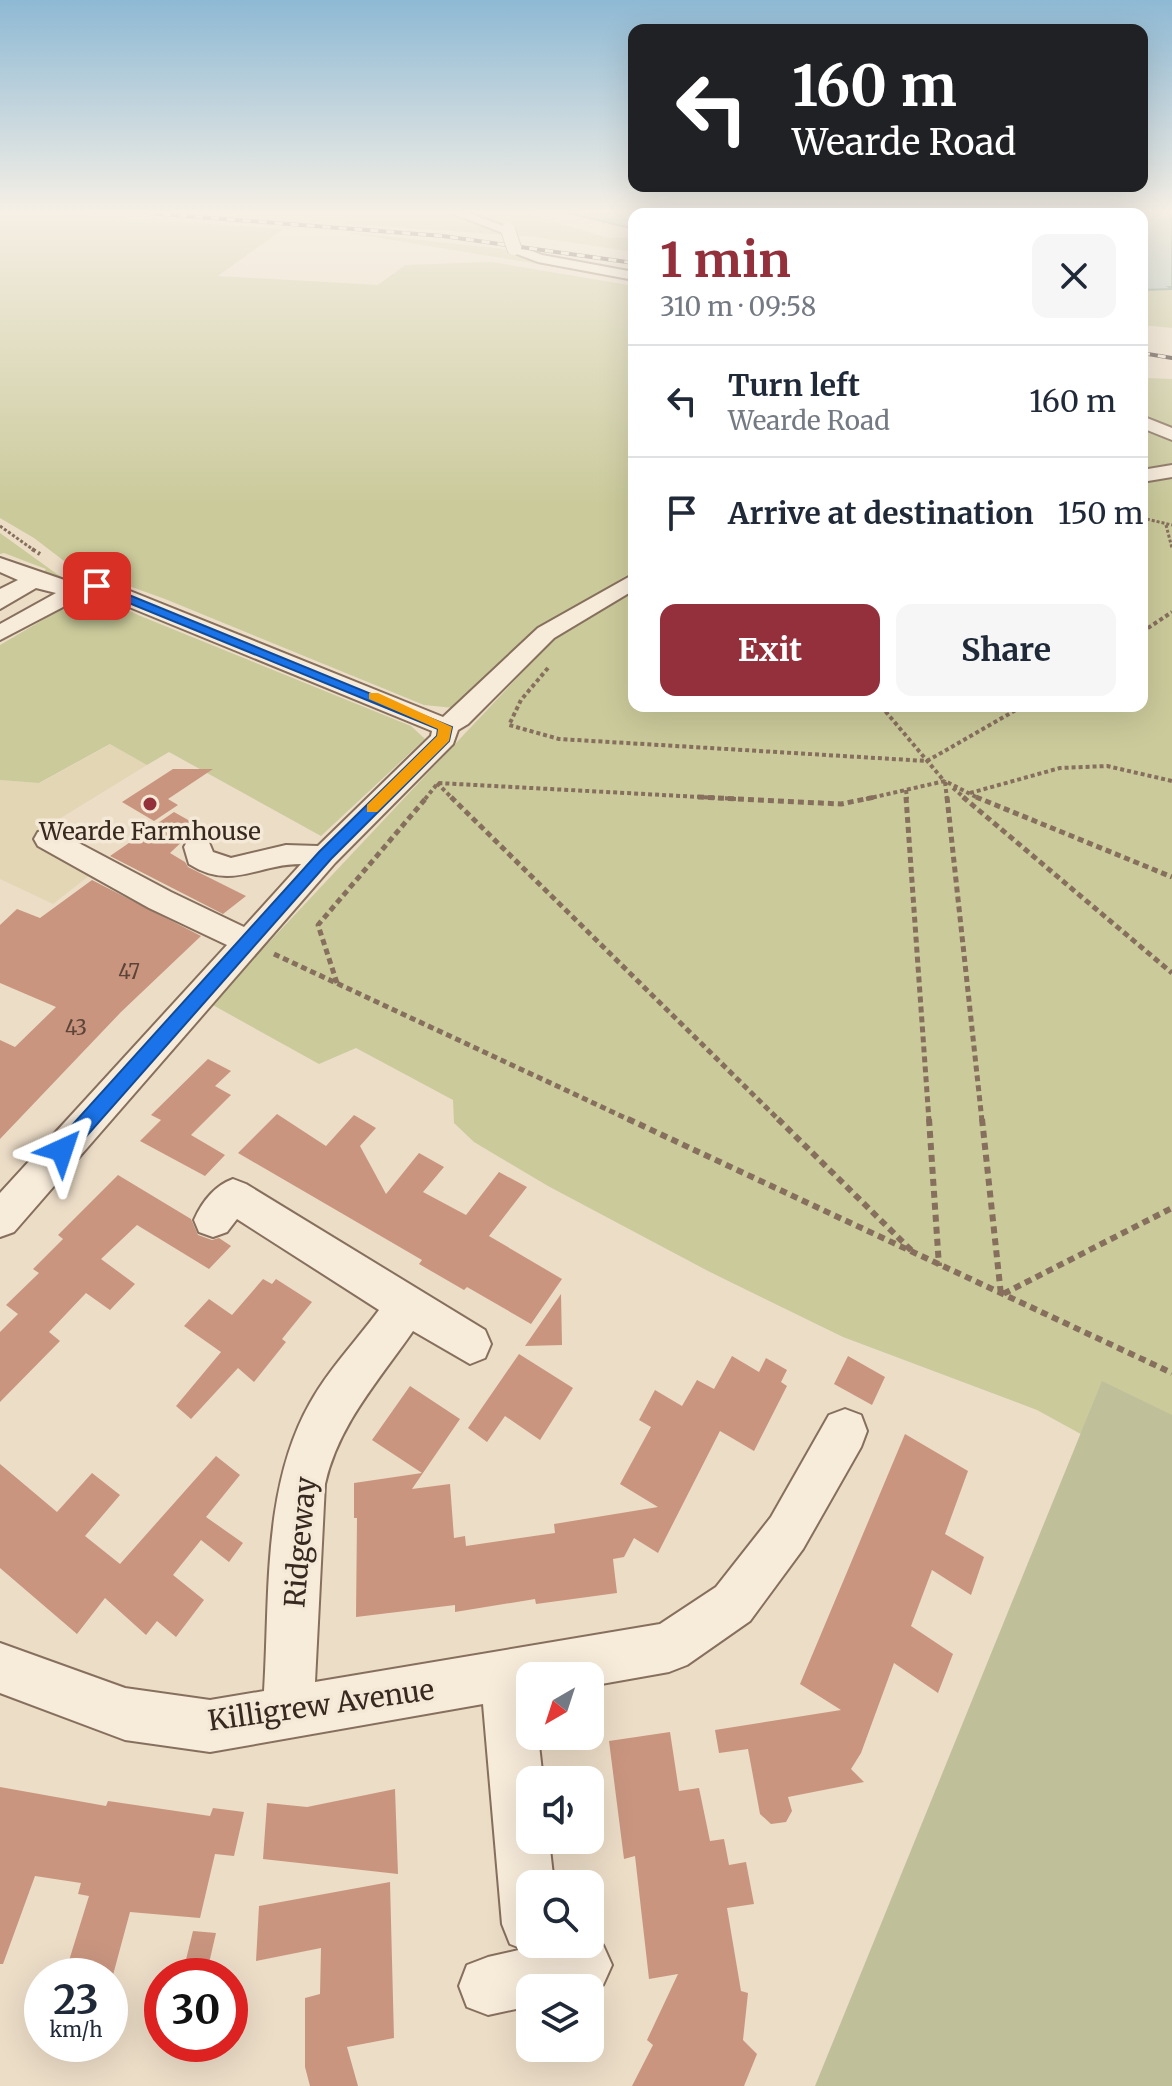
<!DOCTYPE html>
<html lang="en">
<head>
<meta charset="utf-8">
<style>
  body { margin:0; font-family:Merriweather,serif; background:#f6f6f7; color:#1f2937; height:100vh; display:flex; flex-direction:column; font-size:30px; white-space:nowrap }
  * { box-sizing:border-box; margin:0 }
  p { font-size:26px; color:#747a83 }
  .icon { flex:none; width:44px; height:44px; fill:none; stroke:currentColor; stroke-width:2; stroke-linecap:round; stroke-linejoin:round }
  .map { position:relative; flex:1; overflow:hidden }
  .side { position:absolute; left:628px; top:208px; width:520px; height:504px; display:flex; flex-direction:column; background:#fff; border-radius:16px; box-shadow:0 8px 32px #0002 }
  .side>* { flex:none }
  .guide { position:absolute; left:628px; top:24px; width:520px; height:168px; border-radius:16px; box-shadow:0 8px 32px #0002; background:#202124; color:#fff; overflow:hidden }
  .needle { width:52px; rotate:219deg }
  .fabs { position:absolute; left:516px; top:1662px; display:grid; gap:16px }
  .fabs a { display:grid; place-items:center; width:88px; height:88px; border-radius:16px; background:#fff; box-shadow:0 8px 32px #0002; font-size:40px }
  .speed { position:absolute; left:24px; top:1958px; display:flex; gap:16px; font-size:40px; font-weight:700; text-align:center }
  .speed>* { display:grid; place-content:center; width:104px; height:104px; border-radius:50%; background:#fff; box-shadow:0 8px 32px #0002; line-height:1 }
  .speed small { font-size:20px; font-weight:400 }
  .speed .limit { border:12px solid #d22; background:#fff; color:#111 }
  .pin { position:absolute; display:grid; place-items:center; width:68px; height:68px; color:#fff; margin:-34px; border-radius:16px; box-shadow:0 4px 12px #0006 }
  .me { position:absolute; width:88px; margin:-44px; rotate:42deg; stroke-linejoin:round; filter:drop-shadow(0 0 6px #0008) }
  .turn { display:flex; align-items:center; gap:28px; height:168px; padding:0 32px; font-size:36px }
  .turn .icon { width:104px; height:104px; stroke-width:2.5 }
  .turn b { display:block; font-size:56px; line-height:68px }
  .round { display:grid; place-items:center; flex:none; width:84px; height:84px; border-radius:16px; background:#f6f6f7 }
  .overview { display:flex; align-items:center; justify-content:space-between; height:136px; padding:0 32px }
  h1 { font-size:48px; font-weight:700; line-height:60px; color:#93303b }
  .action { display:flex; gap:16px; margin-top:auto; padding:16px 32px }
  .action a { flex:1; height:92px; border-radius:16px; background:#93303b; color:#fff; font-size:32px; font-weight:700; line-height:92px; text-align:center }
  .action a+a { background:#f6f6f7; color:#1f2937 }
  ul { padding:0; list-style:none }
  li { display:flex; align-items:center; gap:24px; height:112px; padding:0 32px; border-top:2px solid #e0e1e3 }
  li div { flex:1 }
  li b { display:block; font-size:30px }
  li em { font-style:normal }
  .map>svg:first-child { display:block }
  .farmland { fill:#e2d6b5 }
  .green { fill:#caca9b }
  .cemetery { fill:#bfc09a }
  .water { fill:#a8c0b7; stroke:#6f8f83; stroke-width:2 }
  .building { fill:#c9957f }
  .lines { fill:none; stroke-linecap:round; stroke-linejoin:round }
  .minor-casing { stroke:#876f5d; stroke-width:4 }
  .path-far3 { stroke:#876f5d; stroke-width:3; stroke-dasharray:3 2; stroke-linecap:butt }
  .path-far2 { stroke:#876f5d; stroke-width:4; stroke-dasharray:4 3; stroke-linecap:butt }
  .path-far1 { stroke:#876f5d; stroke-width:5; stroke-dasharray:6 4; stroke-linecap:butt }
  .path { stroke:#876f5d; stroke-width:6; stroke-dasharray:7 5; stroke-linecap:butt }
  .minor { fill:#f7ebda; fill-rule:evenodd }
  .rail-casing { stroke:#382920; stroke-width:4 }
  .rail { stroke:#f4e8d6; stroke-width:3; stroke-dasharray:8; stroke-linecap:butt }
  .minor-bridge-casing { stroke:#876f5d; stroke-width:16; stroke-linecap:butt }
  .minor-bridge { stroke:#f7ebda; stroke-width:14 }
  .route { fill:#1a73e8; stroke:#114b97; stroke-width:2 }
  .slow { fill:#f59e0b }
  .poi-dot { fill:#93303b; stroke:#f4e8d6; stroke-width:3 }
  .labels { text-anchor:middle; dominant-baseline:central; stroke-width:7; stroke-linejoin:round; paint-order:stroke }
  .number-label { font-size:20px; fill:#5c4438 }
  .poi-label { font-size:24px; fill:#382920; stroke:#f4e8d6 }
  .near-street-label { font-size:28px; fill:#382920; stroke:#f4e8d6 }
</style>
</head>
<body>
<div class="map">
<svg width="1172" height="2086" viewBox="0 0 1172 2086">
  <rect width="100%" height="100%" fill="#ecddc7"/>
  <path class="farmland" d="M111 744 147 765 38 832 100 867 53 904 0 879V780L40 783Z"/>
  <g class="green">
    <path d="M0 213H57L283 229 218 276 378 285 405 265 492 262 634 286V571L550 622 454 708 424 705 165 599 68 564 34 538 0 518Z"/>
    <path d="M194 213H526L608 238 634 237V252L535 237Z"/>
    <path d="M345 232 504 249 515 256 613 273 634 280Z"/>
    <path d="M1168 286 1172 287V328L1142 325V290L1170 289Z"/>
    <path d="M1142 371 1147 378 1172 379V430L1142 416Z"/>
    <path d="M1142 426 1172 440V464L1142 470Z"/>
    <path d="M1172 477V1484L1037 1410 843 1337 708 1271 548 1186 474 1142 454 1123 453 1100 356 1048 319 1064 211 1004 562 630 634 592V706H1142V481Z"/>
    <path d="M0 533 68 582 41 576 46 569 4 553 0 554Z"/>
    <path d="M96 594 138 615 411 726 425 739 321 836 169 752 147 765 110 744 39 783 0 780V645L82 597Z"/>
  </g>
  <path class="cemetery" d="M1102 1381 1172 1415V2086H815Z"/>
  <path class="water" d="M569 213H1172V287H1169L1172 289 1142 290V214H634V229Z"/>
  <g class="building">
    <path d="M173 769H213L168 799 178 805 154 821 122 802Z"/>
    <path d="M174 812 204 829 187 837 170 853 185 862 188 867 246 896 223 914 110 856Z"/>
    <path d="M92 880 201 936 121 1012 0 1139V1040L15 1047 56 1007 0 983V925L17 909 40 918Z"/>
    <path d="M208 1059 231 1071 215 1086 231 1095 191 1135 225 1155 205 1176 140 1141 161 1120 151 1115Z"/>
    <path d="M277 1114 326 1146 354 1115 376 1128 360 1146 386 1194 419 1153 444 1167 423 1192 466 1215 499 1172 527 1187 489 1236 562 1279 531 1324 467 1287 464 1290 419 1264 422 1260 238 1153Z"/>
    <path d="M118 1175 191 1219 198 1235 212 1240 219 1238 231 1246 209 1269 137 1225 101 1259 135 1284 110 1310 86 1293 49 1332 60 1341 0 1402V1332L18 1314 6 1305 39 1273 33 1269 63 1239 58 1235Z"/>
    <path d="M263 1279 272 1284 276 1279 312 1302 282 1339 286 1342 254 1382 238 1368 191 1419 176 1406 221 1352 184 1326 209 1299 232 1315Z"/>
    <path d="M561 1294 562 1345 525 1346Z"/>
    <path d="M519 1354 573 1388 540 1440 505 1416 487 1442 468 1428Z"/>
    <path d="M732 1356 759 1372 766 1358 787 1370 781 1382 787 1386 754 1451 720 1431 658 1553 634 1538 624 1557 613 1559 617 1593 536 1604 535 1599 455 1612V1605L356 1617 357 1518H354V1483L422 1473 372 1440 410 1386 460 1419 412 1489 450 1484 454 1538 465 1536 466 1546 555 1533 554 1524 658 1507 620 1484 651 1427 639 1420 655 1390 682 1406 697 1380 714 1389Z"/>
    <path d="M848 1356 885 1377 872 1405 834 1384Z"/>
    <path d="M905 1434 968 1471 945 1534 984 1557 971 1595 932 1570 911 1626 953 1654 938 1693 894 1663 861 1753 851 1769 864 1782 788 1797 792 1811 786 1822 771 1824 760 1814 748 1749 719 1753 715 1730 841 1710 800 1684Z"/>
    <path d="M216 1456 240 1475 206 1517 243 1543 229 1562 201 1540 173 1575 204 1600 176 1637 157 1621 146 1635 105 1598 77 1634 0 1568V1464L57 1512 92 1473 120 1495 85 1536 120 1564Z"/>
    <path d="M670 1732 679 1791 699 1788 710 1841 724 1839 729 1865 746 1862 754 1904 727 1908 741 1991 748 1993 743 2040 757 2054 744 2086H632L653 2045 647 2040 678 1974 649 1979 635 1856 624 1859 609 1741Z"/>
    <path d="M0 1787 106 1806 108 1801 210 1816 213 1808 244 1812 234 1856 215 1854 200 1918 130 1912 113 1975 67 1967 89 1896 78 1894 81 1883 35 1876 3 1964H0Z"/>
    <path d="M395 1789 398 1874 263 1859 267 1803 307 1807Z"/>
    <path d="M390 1882 394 2038 347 2047 358 2086H310L305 2067V1998L320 1994 321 1948 256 1961 259 1906Z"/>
    <path d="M193 1931 216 1933 206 1976H182Z"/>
  </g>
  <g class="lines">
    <defs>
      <g id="minor">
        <path d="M451 213H469L514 230 503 233Z"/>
        <path d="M514 244 542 255 634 272V280L538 262 509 251V245Z"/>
        <path d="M1142 416 1172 428V440L1142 428Z"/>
        <path d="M1172 465V477L1142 482V470Z"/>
        <path d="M0 558 76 584 97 579 105 581 443 717 538 628 634 574V590L554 638 468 724 458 730 453 744 335 863 14 1232 0 1237V1193L227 945 149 908 38 846 34 839 38 832 48 829 58 832 171 892 244 927 301 864C257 864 232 891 189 864L184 847 188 840 198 837 208 840 213 852 231 858 286 845 318 846 431 736 432 731 95 593 84 596 0 640V624L56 593 36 588 0 609V589L18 580 0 572Z"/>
        <path d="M233 1179 246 1184 485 1330 491 1344 485 1358 470 1364 413 1331C379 1380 338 1425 325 1484L315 1682 660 1624 716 1587 771 1517 829 1415 845 1409 861 1415 867 1431 861 1447 803 1549 750 1621 687 1665 669 1672 590 1686V1676H530V1736H538L543 1780H530V1840H549L554 1884H530V1944H590V1939L603 1945 612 1965 603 1985 590 1991V1988H530V2006L488 2015 467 2007 459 1986 467 1965 488 1957 523 1949 510 1944 502 1924 483 1704 210 1752 125 1740 0 1693V1643L125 1688 210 1700 264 1691C270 1596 262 1488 310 1403 328 1370 357 1340 379 1310L237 1219 227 1232 213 1237 199 1232 194 1220C202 1202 214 1186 233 1179Z"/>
      </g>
    </defs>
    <use href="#minor" class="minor-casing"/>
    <g class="path-far3">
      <path d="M1142 518 1172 525"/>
      <path d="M1166 525 1172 548"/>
      <path d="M0 526 35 551"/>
    </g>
    <g class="path-far2">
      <path d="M32 549 40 554"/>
      <path d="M1142 632 1172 612"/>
      <path d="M548 668 521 700 509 725 559 739 927 761 1023 706"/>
      <path d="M881 706 945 782"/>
      <path d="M945 782 947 799"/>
      <path d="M437 783 453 799"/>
      <path d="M953 788 966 799"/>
      <path d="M906 790 907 799"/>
      <path d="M970 793 1060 768 1107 766 1172 781"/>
      <path d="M425 799 438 783 737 799"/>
      <path d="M866 799 945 781 980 799"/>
    </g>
    <g class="path-far1">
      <path d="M451 797 780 1121"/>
      <path d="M698 797 841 804 875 797"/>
      <path d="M906 797 929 1121"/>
      <path d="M947 797 982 1121"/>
      <path d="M963 797 1172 973"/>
      <path d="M976 797 1172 877"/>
      <path d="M274 954 632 1121"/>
      <path d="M337 983 318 925 427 797"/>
    </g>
    <g class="path">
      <path d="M628 1119 1172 1373"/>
      <path d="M778 1119 914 1253"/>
      <path d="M929 1119 939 1266"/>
      <path d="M982 1119 1001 1295 1172 1208"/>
    </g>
    <use href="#minor" class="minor"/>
    <defs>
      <g id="rail">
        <path d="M147 213 443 236 634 263"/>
        <path d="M1142 353 1172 358"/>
      </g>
    </defs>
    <use href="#rail" class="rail-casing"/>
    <use href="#rail" class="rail"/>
    <defs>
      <path id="minor-bridge" d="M508 230 514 248"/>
    </defs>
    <use href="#minor-bridge" class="minor-bridge-casing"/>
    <use href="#minor-bridge" class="minor-bridge"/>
  </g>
  <linearGradient id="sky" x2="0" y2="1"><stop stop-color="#8eb9d4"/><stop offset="0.42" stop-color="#f6f0e6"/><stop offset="1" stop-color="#f6f0e6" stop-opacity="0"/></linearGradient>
  <rect width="1172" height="505" fill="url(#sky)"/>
  <path class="route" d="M97 582 452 727 449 741 331 859 69 1156 62 1159 55 1156 52 1150 55 1144 319 852 437 736 438 729 92 588 91 586Z"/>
  <path class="slow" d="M369 693H378L452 727 449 741 377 812H367V805L437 736 438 729 369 699Z"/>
  <circle class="poi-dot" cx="150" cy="804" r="8"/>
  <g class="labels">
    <g class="number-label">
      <text x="129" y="971">47</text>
      <text x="76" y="1027">43</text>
    </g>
    <g class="poi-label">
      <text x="150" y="831">Wearde Farmhouse</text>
    </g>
    <g class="near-street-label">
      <text transform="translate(300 1542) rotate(-85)">Ridgeway</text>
      <text transform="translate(321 1705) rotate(-8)">Killigrew Avenue</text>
    </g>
  </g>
</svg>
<div class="fabs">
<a><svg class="needle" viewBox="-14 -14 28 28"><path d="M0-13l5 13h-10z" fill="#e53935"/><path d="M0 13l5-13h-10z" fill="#747a83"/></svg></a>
<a><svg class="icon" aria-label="sound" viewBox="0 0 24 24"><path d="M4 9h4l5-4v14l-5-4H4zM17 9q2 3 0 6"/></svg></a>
<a><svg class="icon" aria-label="search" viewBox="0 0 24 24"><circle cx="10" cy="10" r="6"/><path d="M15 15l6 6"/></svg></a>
<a><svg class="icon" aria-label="layers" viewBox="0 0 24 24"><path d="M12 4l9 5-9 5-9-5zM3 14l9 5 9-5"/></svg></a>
</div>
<div class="speed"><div>23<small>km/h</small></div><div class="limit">30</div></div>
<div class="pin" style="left:97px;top:586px;background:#d93025"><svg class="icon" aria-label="arrive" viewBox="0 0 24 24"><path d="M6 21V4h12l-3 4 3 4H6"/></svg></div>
<svg class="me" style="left:62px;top:1150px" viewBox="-20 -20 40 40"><path d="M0-17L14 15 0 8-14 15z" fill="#1a73e8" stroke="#fff" stroke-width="4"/></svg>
<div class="guide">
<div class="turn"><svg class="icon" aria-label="left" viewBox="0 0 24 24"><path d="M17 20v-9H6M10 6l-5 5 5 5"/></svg><div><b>160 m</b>Wearde Road</div></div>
</div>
<section class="side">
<div class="overview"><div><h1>1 min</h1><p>310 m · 09:58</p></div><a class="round"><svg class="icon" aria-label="close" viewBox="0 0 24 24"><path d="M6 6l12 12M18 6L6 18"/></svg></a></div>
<ul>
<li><svg class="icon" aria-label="left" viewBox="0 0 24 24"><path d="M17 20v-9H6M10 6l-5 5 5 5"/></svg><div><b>Turn left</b><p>Wearde Road</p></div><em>160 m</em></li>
<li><svg class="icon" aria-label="arrive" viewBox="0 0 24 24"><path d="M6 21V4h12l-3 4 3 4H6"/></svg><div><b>Arrive at destination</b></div><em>150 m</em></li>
</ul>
<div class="action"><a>Exit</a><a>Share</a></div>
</section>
</div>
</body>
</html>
